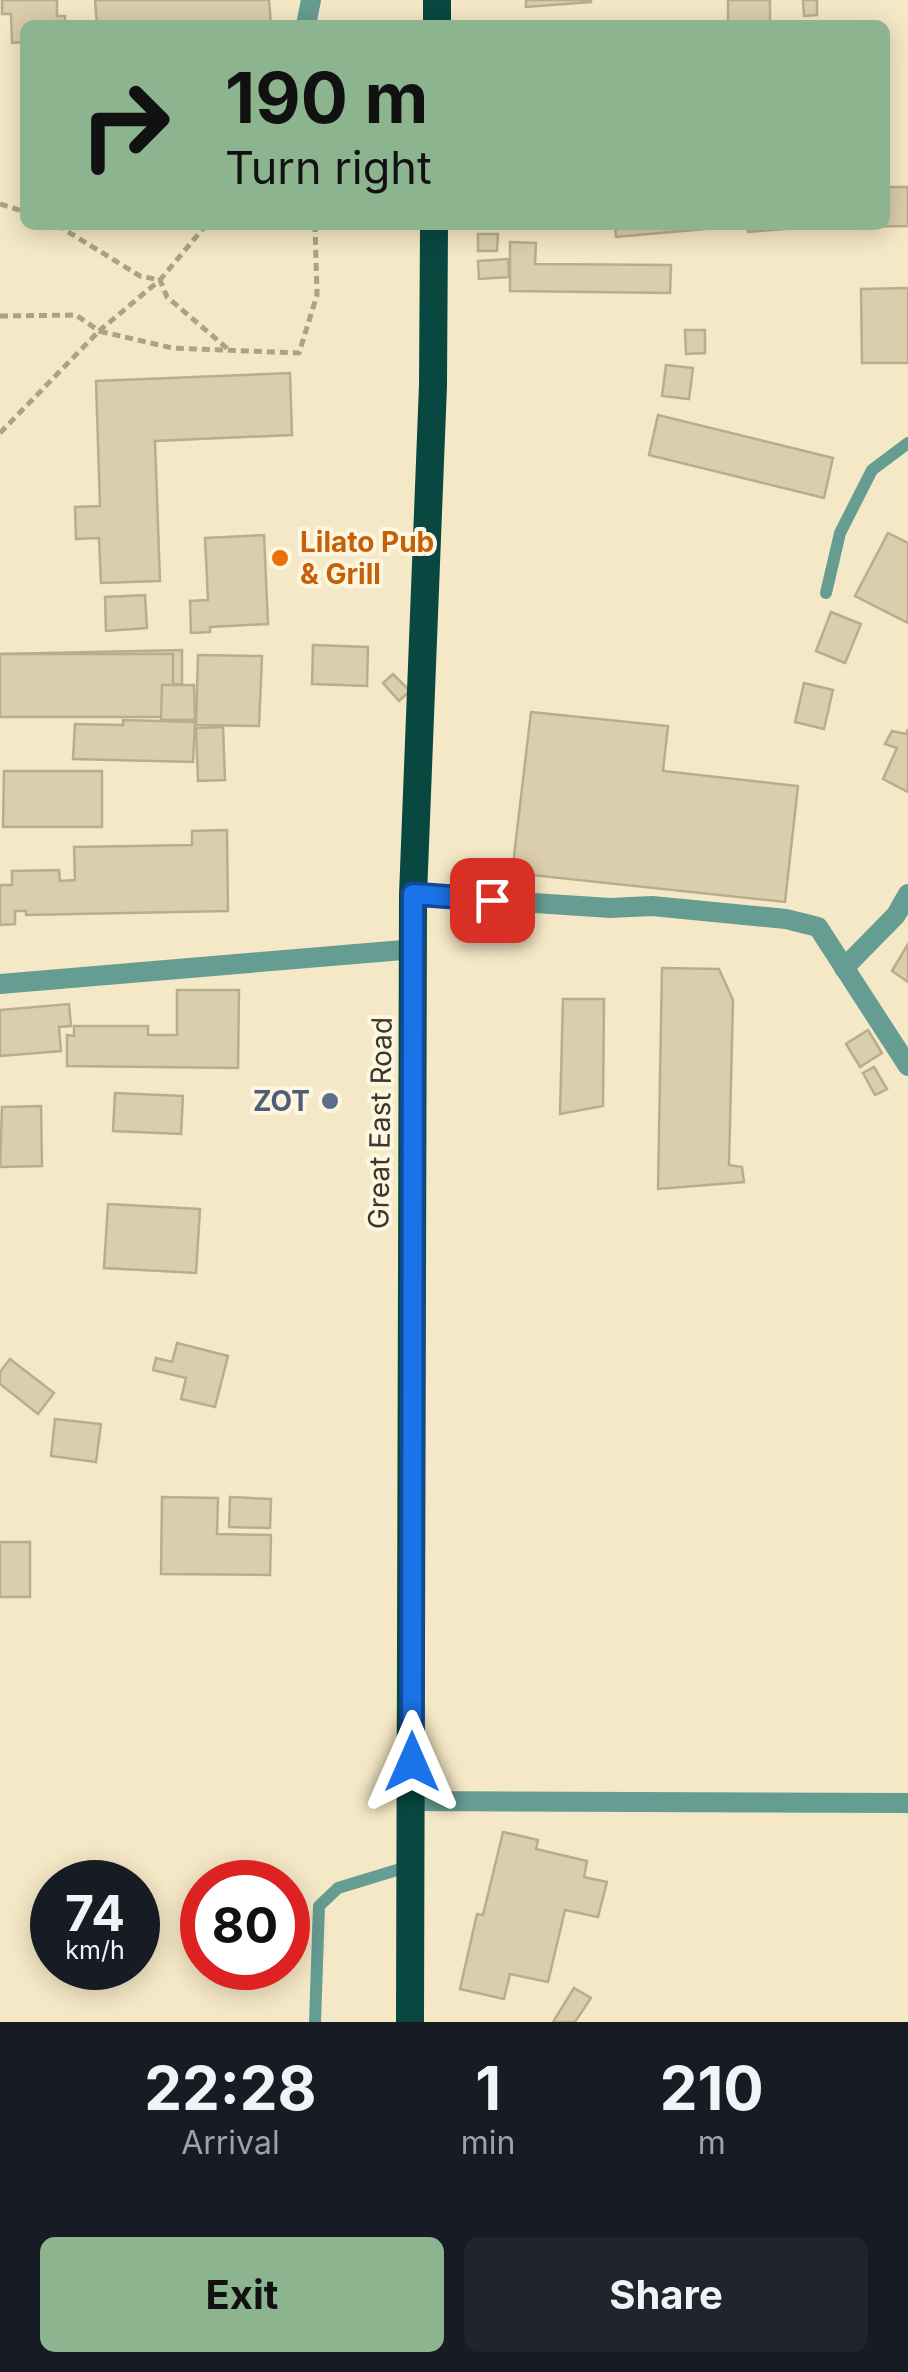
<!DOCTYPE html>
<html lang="en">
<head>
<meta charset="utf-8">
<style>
  body { margin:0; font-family:Inter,sans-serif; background:#20242c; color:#f1f3f6; height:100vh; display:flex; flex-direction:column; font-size:38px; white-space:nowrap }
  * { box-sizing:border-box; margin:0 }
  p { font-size:32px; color:#9ea1a6 }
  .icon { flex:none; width:55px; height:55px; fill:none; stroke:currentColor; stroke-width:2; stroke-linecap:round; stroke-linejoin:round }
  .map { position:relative; height:2022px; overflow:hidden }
  .drawer { display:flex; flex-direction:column; background:#171b24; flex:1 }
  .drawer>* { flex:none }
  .top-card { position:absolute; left:20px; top:20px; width:870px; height:210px; border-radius:15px; box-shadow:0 5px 25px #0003; background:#8cb58f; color:#111; overflow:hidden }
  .speed { position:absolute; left:30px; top:1860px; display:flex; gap:20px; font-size:50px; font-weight:700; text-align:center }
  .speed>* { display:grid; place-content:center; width:130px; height:130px; border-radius:50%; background:#171b24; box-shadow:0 5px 25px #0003; line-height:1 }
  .speed small { font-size:25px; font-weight:400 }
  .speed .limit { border:15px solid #d22; background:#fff; color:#111 }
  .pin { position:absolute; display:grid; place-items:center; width:85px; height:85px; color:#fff; margin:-42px; border-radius:20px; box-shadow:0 5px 15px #0006 }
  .me { position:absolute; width:110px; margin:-55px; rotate:0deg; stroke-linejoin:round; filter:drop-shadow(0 0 8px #0008) }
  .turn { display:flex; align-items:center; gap:35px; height:210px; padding:0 40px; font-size:45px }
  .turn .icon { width:130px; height:130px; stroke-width:2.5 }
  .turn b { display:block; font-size:70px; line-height:85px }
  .eta { display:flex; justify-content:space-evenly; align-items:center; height:170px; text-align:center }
  .eta b { font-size:60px; font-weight:700; line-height:70px }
  .action { display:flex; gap:20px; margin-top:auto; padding:20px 40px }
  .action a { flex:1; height:115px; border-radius:15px; background:#8cb58f; color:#111; font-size:40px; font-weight:700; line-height:115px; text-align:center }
  .action a+a { background:#20242c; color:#f1f3f6 }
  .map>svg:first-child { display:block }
  .building { fill:#dbcead; stroke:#b9ad8c; stroke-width:2.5 }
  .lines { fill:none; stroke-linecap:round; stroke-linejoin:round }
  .path { stroke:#aca289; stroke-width:5; stroke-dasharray:8 5; stroke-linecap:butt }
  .service { stroke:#669d93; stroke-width:12 }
  .minor { stroke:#669d93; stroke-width:20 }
  .trunk { stroke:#084840; stroke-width:28 }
  .route-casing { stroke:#114b97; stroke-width:25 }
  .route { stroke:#1a73e8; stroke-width:18 }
  .food-dot { fill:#e8710a; stroke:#fef6e1; stroke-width:4 }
  .service-dot { fill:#5c6f8a; stroke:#fef6e1; stroke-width:4 }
  .labels { text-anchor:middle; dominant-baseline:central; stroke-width:8; stroke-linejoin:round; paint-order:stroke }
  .food-label { font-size:28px; font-weight:bold; fill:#c56008; stroke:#fef6e1; text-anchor:start }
  .service-label { font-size:28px; font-weight:bold; fill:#4e5e75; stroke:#fef6e1; text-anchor:end }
  .street-label { font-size:28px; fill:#3c372a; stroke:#fef6e1 }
</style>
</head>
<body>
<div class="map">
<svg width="908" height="2022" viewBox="0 0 908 2022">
  <rect width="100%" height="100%" fill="#f5e8c6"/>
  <g class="building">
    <path d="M2 0H57V16H65V25H25V42L12 43 11 14H2Z"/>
    <path d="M95 0H269L271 25H97Z"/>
    <path d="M526 0H591V2L526 7Z"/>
    <rect x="728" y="0" width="42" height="25"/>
    <path d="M803 0H817V15L804 16Z"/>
    <path d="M885 187H908V226L787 228V225H885Z"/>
    <path d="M615 225H738V226L616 237Z"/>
    <path d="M748 225H784V229L748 232Z"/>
    <path d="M478 234H498L497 251H478Z"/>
    <path d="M510 242 536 243 535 264 671 265 670 293 510 291Z"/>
    <path d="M508 259 509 277 479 279 478 261Z"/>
    <path d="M908 288V363H862L861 289Z"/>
    <path d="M685 330H705V353L686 354Z"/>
    <path d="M666 365 693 368 689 399 662 396Z"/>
    <path d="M290 373 292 435 155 441 160 581 101 583 99 538 76 539 75 507 100 506 96 381Z"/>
    <path d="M658 415 833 458 824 498 649 455Z"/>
    <path d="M888 533 908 543V623L855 596Z"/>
    <path d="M264 535 268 624 210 627V632L191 633 190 601 208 600 205 538Z"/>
    <path d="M145 595 147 628 106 631 105 597Z"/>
    <path d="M831 612 861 624 845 663 816 651Z"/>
    <path d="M313 645 368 647 367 686 312 684Z"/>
    <path d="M182 650V684L123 685V701L0 703V654Z"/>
    <rect x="0" y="654" width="173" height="63"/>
    <path d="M198 655 262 656 259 726 196 725Z"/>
    <path d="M393 674 410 691 399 701 383 683Z"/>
    <path d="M804 683 833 690 824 729 795 722Z"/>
    <path d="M162 685H194L195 720H161Z"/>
    <path d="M531 712 668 726 663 771 798 786 785 902 512 873Z"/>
    <path d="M123 720 195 722 193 762 73 759 75 724 123 725Z"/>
    <path d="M223 727 225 780 198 781 196 728Z"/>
    <path d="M908 729V792L883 779 897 748 885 744 892 731 906 734Z"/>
    <path d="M4 771H102V827H3Z"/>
    <path d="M227 830 228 911 26 915V911H15V924L0 925V885H12V871L59 870 60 881 75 880 74 847 192 845V831Z"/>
    <path d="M908 944V982L892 971Z"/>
    <path d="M662 968 719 969 733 1000 729 1165 742 1167 744 1182 658 1189Z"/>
    <path d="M177 990H239L238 1068 67 1066V1035L74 1036V1026H148V1035H177Z"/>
    <path d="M563 999H604L603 1106 560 1114Z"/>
    <path d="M69 1004 71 1026 59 1027 61 1051 0 1056V1010Z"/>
    <path d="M868 1030 882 1053 860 1067 846 1044Z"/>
    <path d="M874 1067 887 1089 875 1095 863 1073Z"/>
    <path d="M115 1093 183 1096 181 1134 113 1131Z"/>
    <path d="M41 1106 42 1166 0 1167 2 1107Z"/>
    <path d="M108 1204 200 1209 196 1273 104 1268Z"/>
    <path d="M177 1343 228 1356 215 1407 181 1399 186 1378 153 1370 156 1358 172 1362Z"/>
    <path d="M10 1359 54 1393 38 1414 0 1384V1372Z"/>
    <path d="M55 1419 101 1424 96 1462 51 1456Z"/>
    <path d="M162 1497 218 1498 217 1534 271 1535 270 1575 161 1574Z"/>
    <path d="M230 1497 271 1499 270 1528 229 1527Z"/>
    <rect x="0" y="1542" width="30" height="55"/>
    <path d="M503 1832 538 1840 536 1849 587 1861 584 1877 607 1882 598 1917 565 1910 548 1982 510 1974 504 1999 460 1989 477 1914 483 1915Z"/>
    <path d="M574 1988 591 1998 575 2022H553Z"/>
  </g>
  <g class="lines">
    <g class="path">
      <path d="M0 204 25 212"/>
      <path d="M57 225 140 276 160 280 206 225"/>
      <path d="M0 316 76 315 99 331 160 280 167 297 228 349"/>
      <path d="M0 433 99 331 172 348 299 353 317 295 315 225"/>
    </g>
    <g class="service">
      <path d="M826 593 840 533 872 470 908 443"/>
      <path d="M315 2022 319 1906 338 1888 410 1866"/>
    </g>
    <g class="minor">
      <path d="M306 25 311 0"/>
      <path d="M413 895 610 908 652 906 786 919 818 927 908 1066"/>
      <path d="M844 968 896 915 908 894"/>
      <path d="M0 984 415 949"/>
      <path d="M412 1801 908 1803"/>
    </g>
    <g class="trunk">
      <path d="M437 25V0"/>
      <path d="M410 2022 413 895 433 385 434 225"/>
    </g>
  </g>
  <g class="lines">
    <defs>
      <path id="route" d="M412 1762 413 894 492 900"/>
    </defs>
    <use href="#route" class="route-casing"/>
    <use href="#route" class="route"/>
  </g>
  <circle class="food-dot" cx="280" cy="558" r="10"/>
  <circle class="service-dot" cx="330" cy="1101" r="10"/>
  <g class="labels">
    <g class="food-label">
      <text x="300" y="542">Lilato Pub<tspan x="300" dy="32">&amp; Grill</tspan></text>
    </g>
    <g class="service-label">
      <text x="310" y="1101">ZOT</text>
    </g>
    <g class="street-label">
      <text transform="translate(380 1123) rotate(-89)">Great East Road</text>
    </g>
  </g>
</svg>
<div class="speed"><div>74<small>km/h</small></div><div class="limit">80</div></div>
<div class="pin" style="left:492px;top:900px;background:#d93025"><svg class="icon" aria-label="arrive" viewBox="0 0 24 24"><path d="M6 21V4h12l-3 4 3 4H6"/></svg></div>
<svg class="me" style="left:412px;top:1762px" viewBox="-20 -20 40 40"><path d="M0-17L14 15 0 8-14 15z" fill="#1a73e8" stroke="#fff" stroke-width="4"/></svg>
<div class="top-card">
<div class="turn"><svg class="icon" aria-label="right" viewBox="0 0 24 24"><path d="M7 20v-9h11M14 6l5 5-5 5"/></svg><div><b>190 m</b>Turn right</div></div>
</div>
</div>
<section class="drawer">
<div class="eta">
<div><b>22:28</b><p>Arrival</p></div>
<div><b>1</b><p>min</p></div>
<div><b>210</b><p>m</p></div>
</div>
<div class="action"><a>Exit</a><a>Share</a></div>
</section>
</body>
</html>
